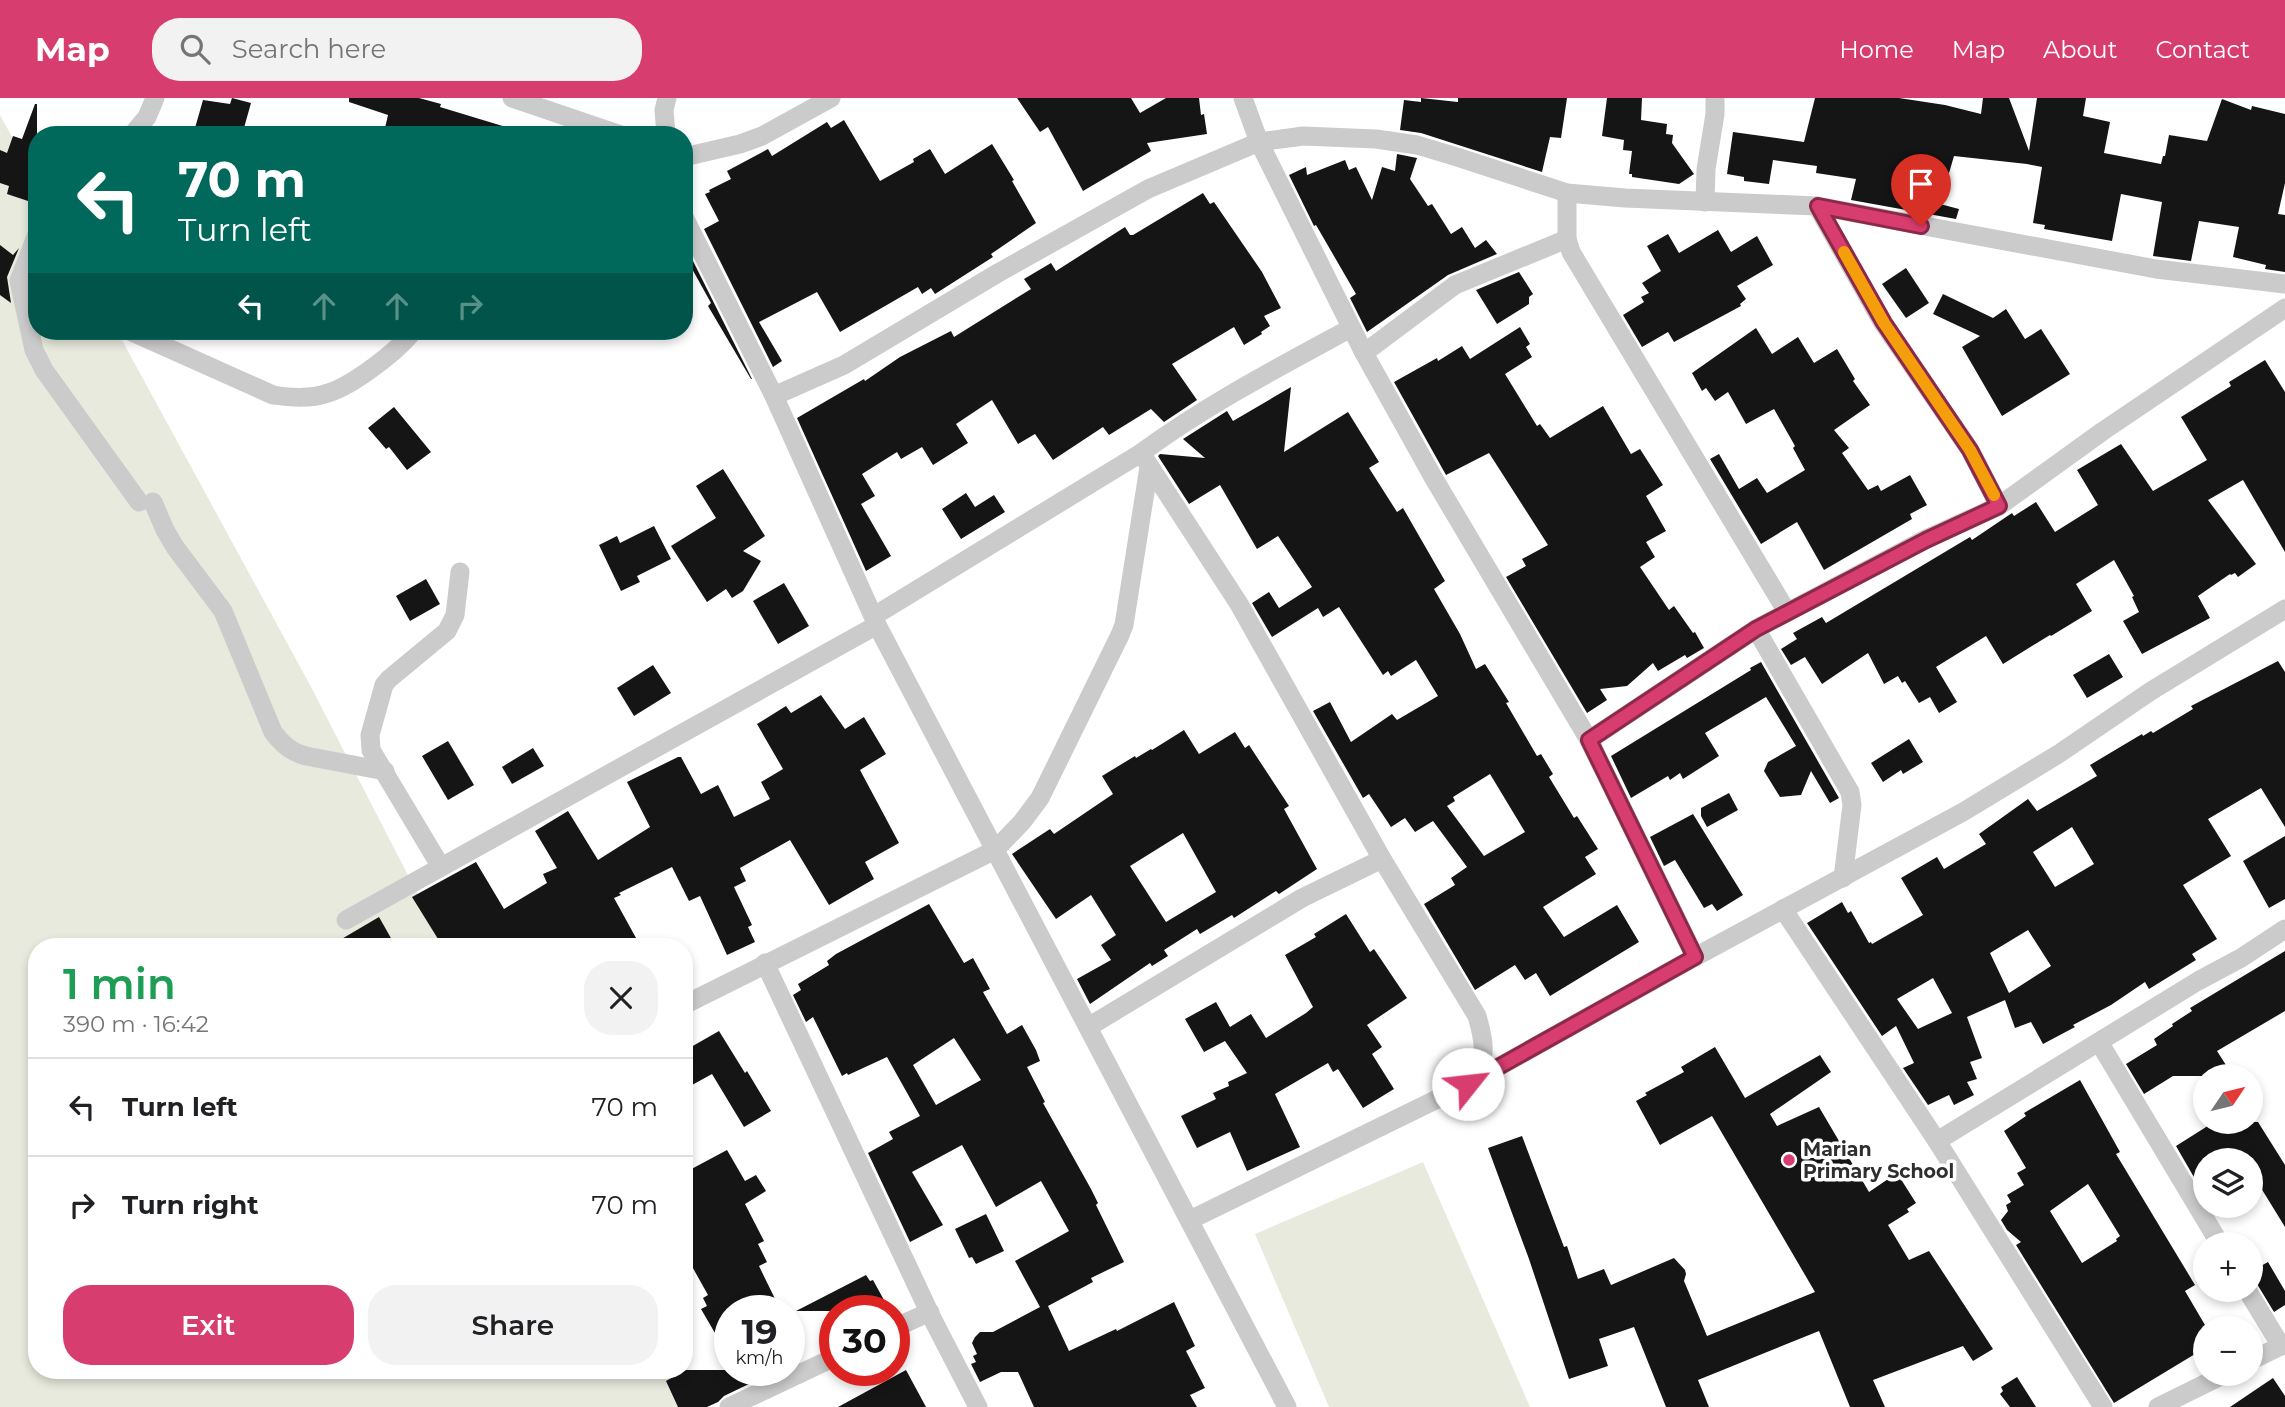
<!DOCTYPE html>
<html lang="en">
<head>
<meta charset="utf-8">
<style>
  body { margin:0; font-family:Montserrat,sans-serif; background:#f2f2f2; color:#202124; height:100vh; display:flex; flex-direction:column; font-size:26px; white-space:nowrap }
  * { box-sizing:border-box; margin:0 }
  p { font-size:23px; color:#757577 }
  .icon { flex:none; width:38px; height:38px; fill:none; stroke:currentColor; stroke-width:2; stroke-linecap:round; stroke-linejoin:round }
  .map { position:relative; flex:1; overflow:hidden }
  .details { position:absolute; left:28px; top:840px; width:665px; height:441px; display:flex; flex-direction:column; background:#fff; border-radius:28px; box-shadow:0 4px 10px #0003 }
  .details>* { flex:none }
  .top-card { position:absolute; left:28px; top:28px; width:665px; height:214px; border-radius:28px; box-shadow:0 4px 10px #0003; background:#00695c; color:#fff; overflow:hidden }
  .needle { width:46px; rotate:55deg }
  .tools { position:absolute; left:2193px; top:966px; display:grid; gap:14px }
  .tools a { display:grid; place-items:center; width:70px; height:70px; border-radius:50%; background:#fff; box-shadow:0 4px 10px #0003; font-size:35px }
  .speed { position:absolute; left:714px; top:1197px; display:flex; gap:14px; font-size:35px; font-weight:700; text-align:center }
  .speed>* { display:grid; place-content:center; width:91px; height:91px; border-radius:50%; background:#fff; box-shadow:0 4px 10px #0003; line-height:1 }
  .speed small { font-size:18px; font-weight:400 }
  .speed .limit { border:10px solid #d22; background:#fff; color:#111 }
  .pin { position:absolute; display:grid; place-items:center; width:60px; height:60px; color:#fff; margin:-72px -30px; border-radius:50% 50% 50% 0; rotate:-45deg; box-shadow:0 0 7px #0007 }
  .pin .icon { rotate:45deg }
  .me { position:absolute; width:77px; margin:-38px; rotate:61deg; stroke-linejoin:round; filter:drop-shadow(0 0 5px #0008) }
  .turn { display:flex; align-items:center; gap:24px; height:147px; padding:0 35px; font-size:32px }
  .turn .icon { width:91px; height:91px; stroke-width:2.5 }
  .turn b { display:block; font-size:49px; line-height:60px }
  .lanes { display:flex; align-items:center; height:66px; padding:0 35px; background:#0003; justify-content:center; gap:35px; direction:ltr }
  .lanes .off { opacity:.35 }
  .round { display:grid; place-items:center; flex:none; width:74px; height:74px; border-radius:28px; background:#f2f2f2 }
  .overview { display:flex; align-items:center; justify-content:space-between; height:119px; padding:0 35px }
  h1 { font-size:42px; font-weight:600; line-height:52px; color:#1e9e55 }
  .action { display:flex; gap:14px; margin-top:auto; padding:14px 35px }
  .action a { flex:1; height:80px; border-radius:28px; background:#d83d70; color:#fff; font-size:28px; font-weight:600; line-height:80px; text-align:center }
  .action a+a { background:#f2f2f2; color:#202124 }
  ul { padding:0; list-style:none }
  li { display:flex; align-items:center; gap:21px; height:98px; padding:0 35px; border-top:2px solid #e0e0e0 }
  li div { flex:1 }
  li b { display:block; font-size:26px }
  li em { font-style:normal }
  header { display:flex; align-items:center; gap:42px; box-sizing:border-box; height:98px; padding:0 35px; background:#d83d70; color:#fff }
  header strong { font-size:33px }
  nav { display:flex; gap:38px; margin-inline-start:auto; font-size:24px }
  .search { width:490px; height:63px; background:#f2f2f2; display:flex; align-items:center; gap:18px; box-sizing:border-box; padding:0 24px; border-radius:28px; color:#757577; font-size:26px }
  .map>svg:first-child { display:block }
  .green { fill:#e8eadd }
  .building { fill:#151515; fill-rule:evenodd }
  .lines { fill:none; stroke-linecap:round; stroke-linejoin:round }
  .street { stroke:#cbcbcb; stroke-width:19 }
  .route-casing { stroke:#8c2849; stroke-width:18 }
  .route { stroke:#d83d70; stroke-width:12 }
  .slow { stroke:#f59e0b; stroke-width:12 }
  .poi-dot { fill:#d83d70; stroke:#fff; stroke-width:2.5 }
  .labels { text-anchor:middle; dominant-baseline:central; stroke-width:7; stroke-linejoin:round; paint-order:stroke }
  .poi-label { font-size:19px; font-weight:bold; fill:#2e2e2e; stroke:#fff; text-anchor:start }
</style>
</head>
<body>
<header>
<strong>Map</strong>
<div class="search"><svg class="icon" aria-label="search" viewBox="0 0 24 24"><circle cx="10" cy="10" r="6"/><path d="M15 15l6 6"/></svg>Search here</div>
<nav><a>Home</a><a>Map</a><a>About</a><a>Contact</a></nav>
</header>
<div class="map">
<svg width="2285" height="1309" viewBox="0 0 2285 1309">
  <rect width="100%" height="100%" fill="#fff"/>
  <g class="green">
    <path d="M0 17 37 84V233H117L310 587 445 849H37V1272H678L699 1309H0Z"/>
    <path d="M1423 1064 1530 1309H1329L1255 1136Z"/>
  </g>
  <g class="building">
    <path d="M232 0 251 5 242 37H193L203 2 230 6Z"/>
    <path d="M349 0H419L441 6 440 9 516 32 515 37H405L385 30 388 17 349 4Z"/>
    <path d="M1017 0H1131L1140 15 1166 0H1199L1201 17 1204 16 1207 36 1147 45 1151 53 1083 93 1048 29 1040 34Z"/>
    <path d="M1421 0 1458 4V0H1567L1561 40 1550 39 1542 74 1421 35 1400 32 1404 2 1421 4Z"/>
    <path d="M1607 0H1642L1641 22 1667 26 1666 36 1673 37 1672 45 1694 76 1679 86 1632 79V76H1629L1632 53 1623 52 1624 42 1602 38Z"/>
    <path d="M1815 0H1899L1945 7 1981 16 1983 0H2009L2029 53 2037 0H2086L2083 18 2110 24 2104 55 2161 66 2163 58H2165L2169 37 2207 43 2222 1 2251 12 2252 8 2285 16V85L2278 116 2285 117V174L2265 171 2266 167 2233 159 2239 129 2199 123 2191 163 2153 158 2162 104 2121 96 2112 143 2044 131 2045 127 2033 125 2042 69 2027 66 1954 58 1940 106 1959 111 1956 121 1851 102 1856 81 1816 75 1817 68 1773 62 1769 86 1744 83V79L1727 76 1733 34 1804 44Z"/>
    <path d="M35 6H37V79L28 103 7 96 9 88 0 85V52L7 55 13 38 22 41Z"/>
    <path d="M844 22 880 83 914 64 913 61 930 51 945 76 992 46 1014 82 1012 83 1036 125 991 156 993 159 935 196 931 190 922 196 918 189 840 234 817 194 759 224 782 263 773 269 704 131 719 123 705 96 710 94 709 92 731 81 727 73 768 51 772 58 827 24 831 30Z"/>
    <path d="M1397 56 1417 60 1410 81 1428 108 1432 106 1451 136 1462 129 1475 150 1486 142 1497 156 1448 177 1367 234 1350 200 1356 196 1316 127 1314 128 1289 77 1306 69 1307 77 1345 62 1349 72 1356 69 1372 102 1382 69 1395 73Z"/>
    <path d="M1203 95 1210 106 1214 104 1262 174 1281 210 1264 218 1270 228 1261 234 1262 236 1244 247 1234 229 1172 266 1197 302 1164 324 1151 311 1109 337 1103 329 1053 362 1035 336 1018 346 992 302 956 326 968 345 933 367 922 349 901 361 897 354 862 376 875 398 861 406 891 458 866 473 797 320 864 281 865 283 900 259 951 233 954 239 1031 191 1024 181 1051 165 1056 173 1125 129 1130 137H1133Z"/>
    <path d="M1718 132 1731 154 1757 138 1773 167 1737 188 1746 201 1740 206 1741 208 1674 244 1668 234 1642 249 1623 217 1644 204 1641 199 1649 195 1642 185 1661 173 1647 148 1668 136 1679 155Z"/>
    <path d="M0 147 13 157 19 150 7 179 11 205 0 197Z"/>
    <path d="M690 157 752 281H751L708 208 711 205 686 160Z"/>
    <path d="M1906 170 1929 205 1906 220 1882 186Z"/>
    <path d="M1519 174 1533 196 1529 199V206L1497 226 1476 192Z"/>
    <path d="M1943 196 1993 220 2006 211 2025 241 2041 231 2070 276 2002 318 1962 249 1980 238 1933 216Z"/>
    <path d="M1520 229 1530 246 1526 249 1532 259 1505 276 1537 328 1540 326 1550 340 1603 308 1631 356 1640 351 1663 387 1646 398 1666 433 1646 444 1655 459 1640 469 1669 512 1674 508 1693 535 1695 534 1704 550 1687 560 1685 557 1658 573 1653 565 1627 588 1600 591 1607 602 1587 615 1506 479 1526 468 1522 461 1548 447 1489 355 1446 377 1394 284 1437 260 1438 263 1462 248 1470 261Z"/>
    <path d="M1756 230 1772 256 1798 239 1814 265 1837 251 1855 281 1853 283 1870 307 1834 332 1849 350 1842 355 1868 392 1878 387 1881 393 1910 377 1927 407 1910 416 1912 421 1824 472 1797 424 1761 446 1710 361 1719 356 1739 391 1757 380 1767 395 1805 372 1793 350 1795 348 1774 311 1746 326 1728 294 1715 303 1706 290 1702 293 1692 275Z"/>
    <path d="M2265 262 2285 294V454L2243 382 2208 402 2256 466 2238 479 2235 475 2231 477 2230 476 2198 498 2210 520 2142 556 2123 523 2139 514 2132 499 2134 498 2114 462 2076 486 2092 513 2051 538 2050 537 2003 566 1986 538 1936 569 1957 604 1939 615 1930 599 1919 605 1905 583 1902 585 1898 578 1884 586 1868 555 1822 586 1805 559 1791 567 1781 551 1797 541 1793 535 1822 519 1826 525 1970 439 1972 442 2012 415 2014 418 2036 404 2055 434 2098 407 2077 372 2121 346 2153 393 2207 362 2181 319 2231 288 2229 284Z"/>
    <path d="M1291 289 1284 354 1348 314 1379 364 1369 370 1397 414 1403 410 1445 483 1434 491 1460 536 1476 571 1485 566 1509 604 1506 605 1537 658 1541 656 1553 676 1549 679 1574 720 1577 718 1598 751 1585 759 1596 776 1543 809 1564 839 1617 807 1639 844 1550 898 1536 875 1525 882 1515 867 1475 892 1424 806 1455 787 1451 780 1467 769 1433 723 1415 734 1405 720 1391 729 1369 696 1363 700 1313 613 1330 604 1351 644 1392 616 1397 622 1438 598 1416 562 1391 578 1388 573 1383 577 1339 509 1323 519 1318 510 1272 539 1252 505 1269 494 1279 510 1312 489 1278 438 1257 451 1220 387 1189 406 1158 358 1160 356 1205 360 1183 341 1227 313 1233 323ZM1490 676 1525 734 1484 758 1447 708 1455 703 1453 699Z"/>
    <path d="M394 309 431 354 407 372 389 349 386 351 368 330Z"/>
    <path d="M723 371 765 438 743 453 761 463 743 493 732 500 726 491 707 504 671 448 716 420 696 388Z"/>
    <path d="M966 395 975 409 994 397 1005 414 961 441 942 411Z"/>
    <path d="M654 428 671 461 637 478 640 484 621 493 599 447 617 438 620 445Z"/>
    <path d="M426 481 440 506 410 523 396 498Z"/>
    <path d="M784 485 809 528 778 546 753 503Z"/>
    <path d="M2109 556 2123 579 2087 600 2073 577Z"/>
    <path d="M2278 563 2285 574V729L2261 690 2208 721 2231 758 2183 787 2217 841 2192 856 2196 862 2149 891 2145 884 2111 907 2073 927 2075 929 2043 946 2031 924 2015 930 2005 902 1967 919 1982 960 1970 964 1977 981 1967 984 1974 997 1954 1007 1949 997 1928 1007 1903 970 1914 965 1896 928 1882 938 1807 825 1842 804 1848 815 1851 813 1869 845 1871 844 1872 846 1923 817 1901 780 1937 759 1944 771 1986 746 1979 736 2028 701 2037 713 2097 678 2090 667 2142 636 2143 638 2151 633 2153 635 2193 611 2191 608ZM2072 729 2094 766 2055 789 2033 754ZM2028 832 2051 868 2009 895 1990 855ZM1933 880 1952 915 1918 931 1897 901Z"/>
    <path d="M1761 564 1839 700 1830 705 1811 673 1801 697 1780 699 1764 673 1768 664 1796 648 1766 599 1705 635 1719 658 1683 681 1680 675 1670 682 1668 678 1631 700 1611 658 1751 572 1750 570Z"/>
    <path d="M653 567 671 595 634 618 617 590Z"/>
    <path d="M821 597 845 631 864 619 886 656 860 672 899 745 865 764 874 781 829 807 790 742 740 770 746 783 734 789 752 827 748 829 755 844 727 857 700 798 689 803 672 769 619 795 621 797 614 800 641 849H443L412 799 476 764 504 811 547 785 543 776 557 770 535 733 568 713 598 762 650 729 627 684 678 659H681L701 696 718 687 734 719 770 701 761 684 783 671 757 626 786 608 791 615Z"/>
    <path d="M1184 632 1199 656 1235 634 1245 650 1249 647 1289 708 1284 711 1317 771 1279 796 1276 793 1234 820 1232 817 1200 836 1197 831 1164 852 1168 858 1152 868 1150 865 1090 906 1077 881 1111 862 1101 847 1116 837 1091 797 1056 821 1012 756 1050 731 1054 736 1113 696 1102 678 1135 658 1136 660 1151 651 1152 652ZM1183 735 1216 794 1166 824 1130 768Z"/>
    <path d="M1909 641 1923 664 1903 676 1901 672 1883 684 1871 665Z"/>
    <path d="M448 643 474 687 448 702 422 658Z"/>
    <path d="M533 650 544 668 512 686 502 669Z"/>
    <path d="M1729 695 1738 712 1707 729 1701 718V710Z"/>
    <path d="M1693 716 1743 797 1717 813 1712 806 1704 810 1675 762 1664 768 1650 739Z"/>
    <path d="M2285 738V801L2269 810 2243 763Z"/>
    <path d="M929 806 964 865 973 860 990 891 983 894 1007 936 1022 927 1036 952 1040 963 1027 969 1045 1004 1043 1005 1091 1091 1098 1105 1096 1107 1124 1164 1091 1180 1093 1184 1048 1208 1069 1253 1116 1231 1117 1233 1174 1204 1195 1248 1186 1253 1205 1290 1190 1297 1197 1309H1034L1018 1274H1001L980 1284 971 1266 976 1264 973 1258 977 1256 972 1245 975 1239 980 1234H993L1040 1209 1015 1163 1069 1133 1041 1083 996 1109 962 1047 912 1074 943 1127 910 1144 868 1055 893 1041 889 1034 920 1018 887 959 848 977 847 975 842 978 813 919 806 924 793 897 801 892 798 886 829 867 827 863 836 856ZM954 940 981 982 936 1007 913 967Z"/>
    <path d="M1346 816 1370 854 1374 851 1407 900 1367 927 1382 949 1372 956 1394 991 1363 1010 1338 971 1333 974 1328 965 1275 996 1300 1049 1247 1073 1230 1034 1197 1050 1181 1018 1216 1001 1213 995 1229 988 1228 984 1247 975 1225 943 1204 954 1185 921 1216 904 1230 929 1251 916 1266 940 1306 915 1313 909 1285 857 1316 839 1314 836Z"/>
    <path d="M379 819 396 849H328Z"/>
    <path d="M2285 853V913L2217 953 2233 978H2173L2144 996 2126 966 2157 947 2154 941 2173 928 2172 926 2192 913 2190 910Z"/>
    <path d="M719 933 745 975 747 973 771 1013 744 1029 712 976 692 987 684 974V953Z"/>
    <path d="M1715 949 1745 1000 1820 957 1831 974 1770 1016 1777 1028 1819 1009 1869 1094 1897 1075 1916 1105 1907 1111 1909 1114 1888 1127 1909 1162 1929 1153 1993 1251 1973 1263 1963 1248 1873 1282 1885 1309H1850L1819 1233 1698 1282 1709 1309H1666L1634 1229 1599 1241 1608 1268 1569 1281 1529 1161 1488 1050 1522 1038 1564 1149 1567 1148 1578 1181 1604 1171 1611 1187 1674 1160 1685 1172 1686 1176 1684 1183 1707 1238 1815 1194 1712 1018 1660 1047 1636 1003 1647 997 1645 995 1684 974 1681 969Z"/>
    <path d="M2080 982 2120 1054 2116 1056 2195 1187 2185 1193 2205 1227V1250L2114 1305 2016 1147 2021 1144 2007 1132 2001 1122 2008 1113 2006 1107 2011 1104 2007 1097 2024 1087 2017 1075 2026 1070 2004 1033 2026 1018 2024 1015ZM2088 1086 2120 1138 2116 1141 2117 1143 2082 1165 2050 1113Z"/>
    <path d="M2214 1024H2258L2285 1067V1129L2261 1090 2250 1096V1062H2205V1075L2195 1081 2176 1048Z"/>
    <path d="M727 1052 745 1083 756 1077 766 1093 745 1106 764 1143 758 1146 767 1164 759 1168 781 1213H730V1261L701 1211 707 1208 703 1200 708 1197 684 1154V1075Z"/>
    <path d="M986 1116 1004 1153 976 1166 972 1159 969 1160 955 1131Z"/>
    <path d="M2268 1164 2285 1193V1207L2274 1214 2257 1186 2250 1181V1174Z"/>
    <path d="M866 1177 870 1183 873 1182 890 1213H796Z"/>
    <path d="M686 1272H778L724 1298 718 1304 707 1309H678L666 1283Z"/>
    <path d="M906 1272 926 1309H838Z"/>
    <path d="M2017 1279 2036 1309H2010L2000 1296 2003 1293 2001 1289Z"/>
    <path d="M2273 1280 2285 1298V1309H2230Z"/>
  </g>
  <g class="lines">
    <g class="street">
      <path d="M512 0 621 37"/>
      <path d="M1243 0 1259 44 1303 38 1376 41 1417 47 1457 59 1567 95 1625 100 1817 108 2156 171 2285 186"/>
      <path d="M132 37 147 19 155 0"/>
      <path d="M666 37 664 12 667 0"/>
      <path d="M684 59 740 46 762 38 831 0"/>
      <path d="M1567 95V141L1571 154 1787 514"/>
      <path d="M1705 104 1706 71 1715 16V0"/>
      <path d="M1817 108 1883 225 1970 352 1999 408"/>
      <path d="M684 119 774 298 877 527 1287 1309"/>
      <path d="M37 136 19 183 34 252 44 272 139 404"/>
      <path d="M130 233 273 297C291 300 311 301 328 295 352 288 398 253 413 233"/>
      <path d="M1364 255 1455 187 1567 141"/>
      <path d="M774 298 844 267 998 175 1148 91 1259 44 1364 255 1433 379 1589 642 1695 859"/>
      <path d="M1141 355 1239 506 1382 761 1477 918C1485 945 1488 963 1469 985"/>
      <path d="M153 404 165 432 175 449 223 513 273 634C282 646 291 654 306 658L385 673"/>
      <path d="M874 518 1141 355C1206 307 1279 269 1351 230"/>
      <path d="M1756 531 1850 694 1852 707 1843 780"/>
      <path d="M1589 642 1756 531 1926 441 1999 408 2103 333 2285 210"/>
      <path d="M441 769 371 652 370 637 384 587 389 581 447 533 455 517 460 474"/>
      <path d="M1783 811 1937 1043 2103 1309"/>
      <path d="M346 822 877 527"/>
      <path d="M765 865 932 1220 978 1309"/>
      <path d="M684 907 995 752 1022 724 1040 700 1120 537 1124 527 1149 369"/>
      <path d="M1090 928 1302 800 1382 761"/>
      <path d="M2099 944 2220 1146"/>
      <path d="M1937 1043 2198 883 2241 860 2285 831"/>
      <path d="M1190 1122 1468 986 1695 859 1963 714 2060 655 2151 593 2285 511"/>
      <path d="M2247 1192 2281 1248"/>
      <path d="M894 1230 930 1214"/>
      <path d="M2250 1263 2285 1246"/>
      <path d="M729 1309 835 1259"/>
      <path d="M2158 1309 2225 1276"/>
    </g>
  </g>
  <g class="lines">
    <defs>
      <path id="route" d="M1468 986 1695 859 1589 642 1756 531 1926 442 1999 408 1970 352 1884 225 1818 108 1921 128"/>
    </defs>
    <use href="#route" class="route-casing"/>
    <use href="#route" class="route"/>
    <path class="slow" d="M1844 154 1884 225 1970 352 1994 397"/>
  </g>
  <circle class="poi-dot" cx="1789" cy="1062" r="7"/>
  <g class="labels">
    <g class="poi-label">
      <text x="1803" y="1051">Marian<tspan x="1803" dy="22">Primary School</tspan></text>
    </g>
  </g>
</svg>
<div class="tools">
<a><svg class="needle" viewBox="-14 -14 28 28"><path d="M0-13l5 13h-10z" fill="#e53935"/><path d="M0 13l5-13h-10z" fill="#757577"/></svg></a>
<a><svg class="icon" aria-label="layers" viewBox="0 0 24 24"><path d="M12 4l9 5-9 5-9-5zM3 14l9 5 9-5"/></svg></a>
<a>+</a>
<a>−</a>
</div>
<div class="speed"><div>19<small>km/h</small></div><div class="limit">30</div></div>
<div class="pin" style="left:1921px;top:128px;background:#d93025"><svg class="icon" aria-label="arrive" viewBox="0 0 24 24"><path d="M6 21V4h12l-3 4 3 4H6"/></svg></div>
<svg class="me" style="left:1468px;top:986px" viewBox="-20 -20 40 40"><circle r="19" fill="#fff"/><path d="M0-13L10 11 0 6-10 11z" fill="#d83d70"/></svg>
<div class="top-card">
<div class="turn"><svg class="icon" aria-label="left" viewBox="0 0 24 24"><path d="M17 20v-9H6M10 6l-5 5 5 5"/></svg><div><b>70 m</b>Turn left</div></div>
<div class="lanes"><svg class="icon" aria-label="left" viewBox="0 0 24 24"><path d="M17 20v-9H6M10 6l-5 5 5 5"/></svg><svg class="icon off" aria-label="ahead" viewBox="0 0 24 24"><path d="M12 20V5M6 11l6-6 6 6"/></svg><svg class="icon off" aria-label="ahead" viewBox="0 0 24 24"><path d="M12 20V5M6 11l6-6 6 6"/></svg><svg class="icon off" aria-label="right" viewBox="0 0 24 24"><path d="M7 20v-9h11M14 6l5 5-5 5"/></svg></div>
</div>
<section class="details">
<div class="overview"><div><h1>1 min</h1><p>390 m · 16:42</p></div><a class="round"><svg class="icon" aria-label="close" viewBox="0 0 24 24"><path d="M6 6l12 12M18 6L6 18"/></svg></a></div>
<ul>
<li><svg class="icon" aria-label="left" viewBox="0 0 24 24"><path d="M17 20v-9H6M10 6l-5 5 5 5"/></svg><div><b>Turn left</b></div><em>70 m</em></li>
<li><svg class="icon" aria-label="right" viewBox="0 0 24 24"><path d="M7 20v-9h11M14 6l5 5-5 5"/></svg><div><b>Turn right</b></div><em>70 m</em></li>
</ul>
<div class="action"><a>Exit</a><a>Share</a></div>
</section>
</div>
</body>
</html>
